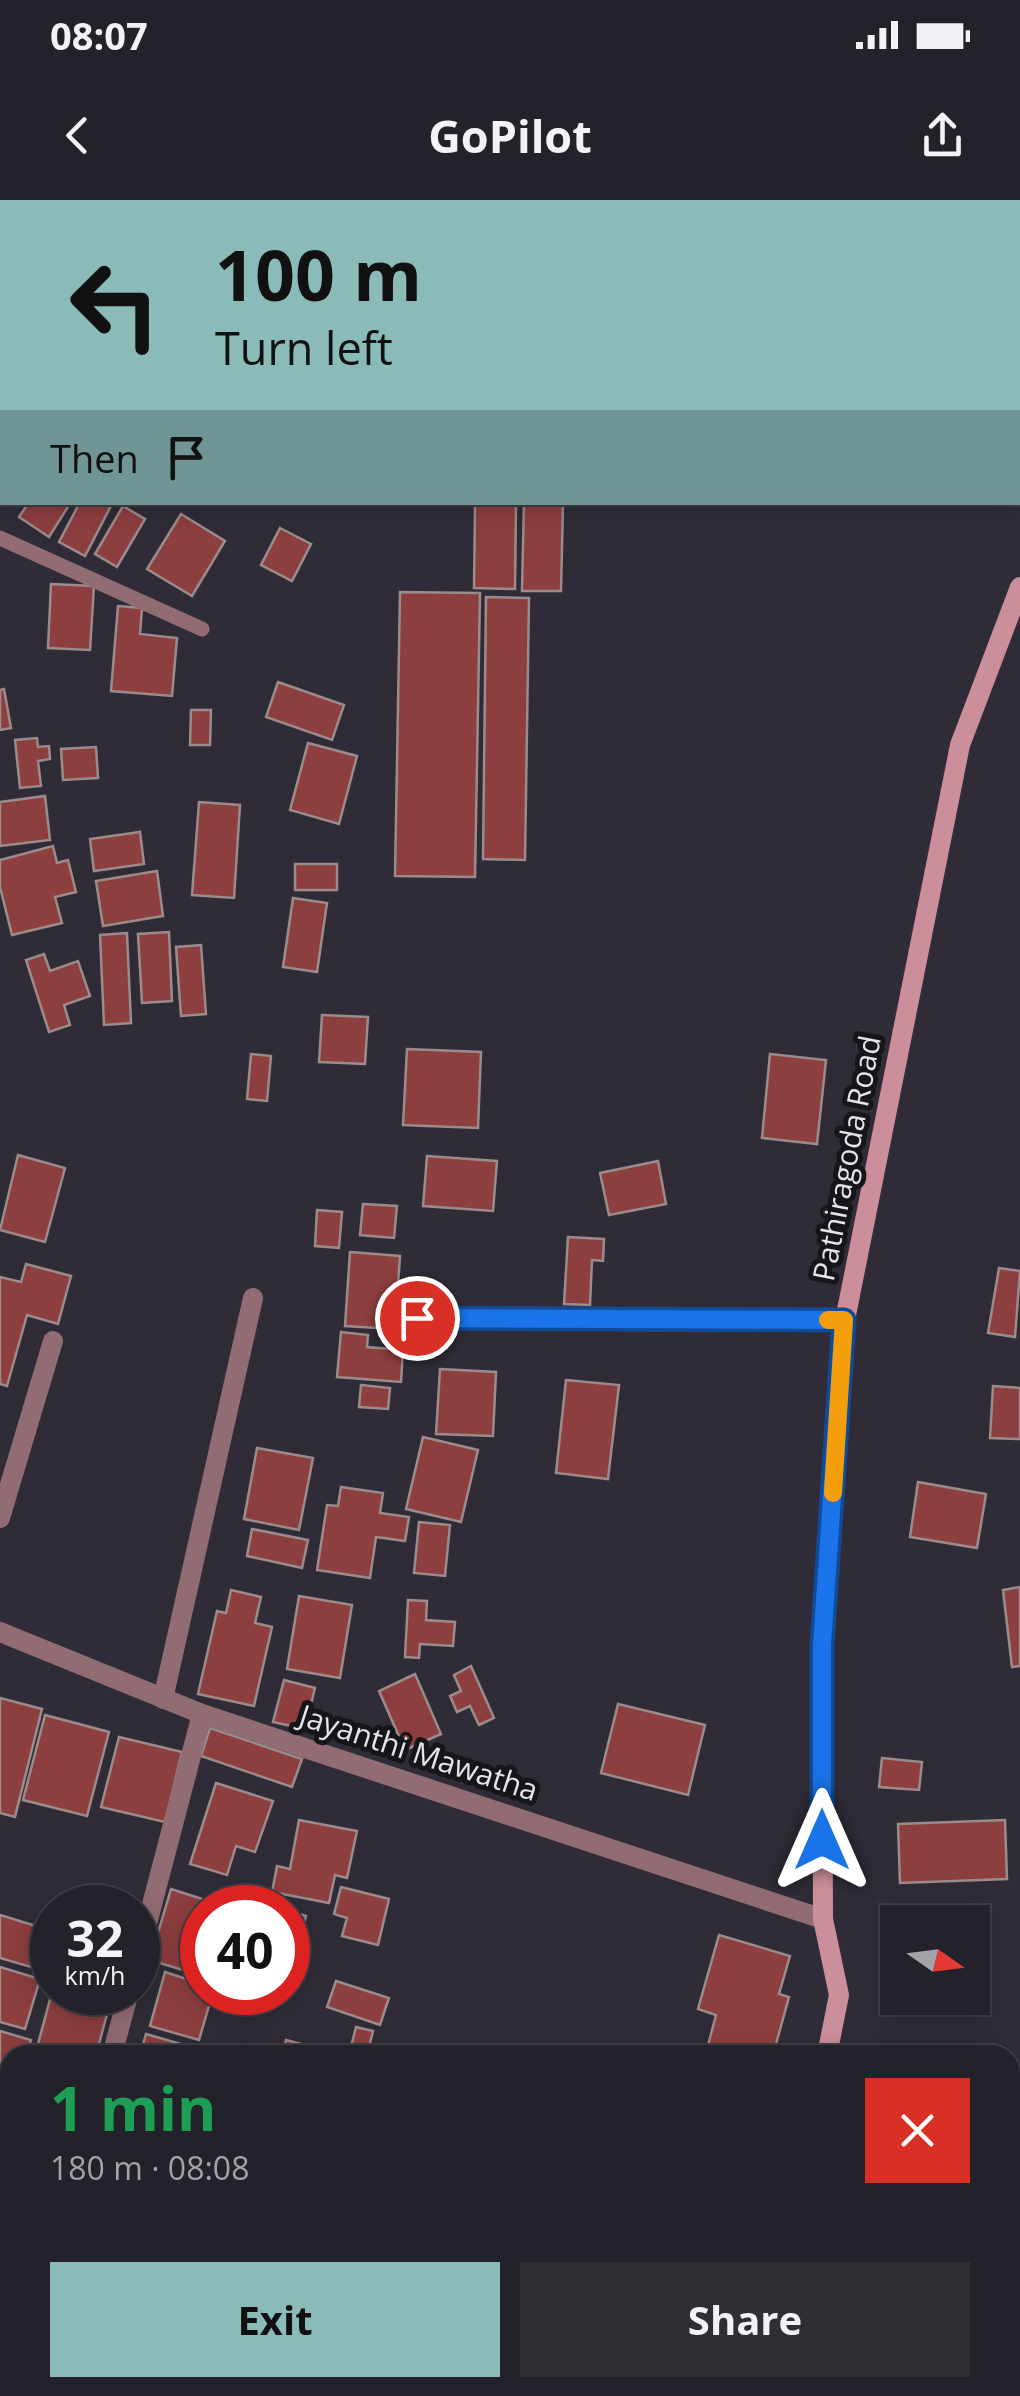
<!DOCTYPE html>
<html lang="en">
<head>
<meta charset="utf-8">
<style>
  body { margin:0; font-family:"Open Sans",sans-serif; background:#2f2e35; color:#f1f3f6; height:100vh; display:flex; flex-direction:column; font-size:38px; white-space:nowrap }
  * { box-sizing:border-box; margin:0 }
  p { font-size:32px; color:#a3a3a8 }
  .icon { flex:none; width:55px; height:55px; fill:none; stroke:currentColor; stroke-width:2; stroke-linecap:round; stroke-linejoin:round }
  .map { position:relative; flex:1; overflow:hidden }
  .details { position:absolute; left:0px; top:1845px; width:1020px; height:352px; display:flex; flex-direction:column; background:#232129; border-radius:30px 30px 0 0; box-shadow:0 5px 25px #0003,0 0 0 2px #403e46 }
  .details>* { flex:none }
  .top-card { position:absolute; left:0px; top:0px; width:1020px; height:305px; box-shadow:0 5px 25px #0003,0 0 0 2px #403e46; background:#8bbbb9; color:#111; overflow:hidden }
  .needle { width:65px; rotate:104deg }
  .fabs { position:absolute; left:880px; top:1705px; display:grid; gap:20px }
  .fabs a { display:grid; place-items:center; width:110px; height:110px; border-radius:0px; background:#232129; box-shadow:0 5px 25px #0003,0 0 0 2px #403e46; font-size:50px }
  .speed { position:absolute; left:30px; top:1685px; display:flex; gap:20px; font-size:50px; font-weight:700; text-align:center }
  .speed>* { display:grid; place-content:center; width:130px; height:130px; border-radius:50%; background:#232129; box-shadow:0 5px 25px #0003,0 0 0 2px #403e46; line-height:1 }
  .speed small { font-size:25px; font-weight:400 }
  .speed .limit { border:15px solid #d22; background:#fff; color:#111 }
  .pin { position:absolute; display:grid; place-items:center; width:85px; height:85px; color:#fff; margin:-42px; border:5px solid #fff; border-radius:50%; box-shadow:0 2px 10px #0007 }
  .me { position:absolute; width:110px; margin:-55px; rotate:0deg; stroke-linejoin:round; filter:drop-shadow(0 0 8px #0008) }
  .turn { display:flex; align-items:center; gap:35px; height:210px; padding:0 50px; font-size:45px }
  .turn .icon { width:130px; height:130px; stroke-width:2.5 }
  .turn b { display:block; font-size:70px; line-height:85px }
  .then { display:flex; align-items:center; height:95px; padding:0 50px; background:#0003; gap:20px; font-size:38px }
  .round { display:grid; place-items:center; flex:none; width:105px; height:105px; border-radius:0px; background:#2f2e35 }
  .headline { display:flex; align-items:center; justify-content:space-between; height:170px; padding:0 50px }
  h1 { font-size:60px; font-weight:700; line-height:75px; color:#1e9e55 }
  .button { display:flex; gap:20px; margin-top:auto; padding:20px 50px }
  .button a { flex:1; height:115px; border-radius:0px; background:#8bbbb9; color:#111; font-size:40px; font-weight:700; line-height:115px; text-align:center }
  .button a+a { background:#2f2e35; color:#f1f3f6 }
  .status { display:flex; justify-content:space-between; align-items:center; height:70px; padding:0 50px; background:#232129; direction:ltr }
  .status svg { height:28px; fill:currentColor }
  header { display:flex; justify-content:space-between; align-items:center; height:130px; padding:0 50px; background:#232129; font-size:45px; font-weight:700 }
  .map>svg:first-child { display:block }
  .building { fill:#8d3e3f; stroke:#9b8b8a; stroke-width:2.5 }
  .lines { fill:none; stroke-linecap:round; stroke-linejoin:round }
  .lane { stroke:#926c73; stroke-width:15 }
  .street { stroke:#926c73; stroke-width:20 }
  .secondary { stroke:#ca8f9a; stroke-width:20 }
  .primary { stroke:#f6a9b8; stroke-width:25 }
  .route-casing { stroke:#114b97; stroke-width:25 }
  .route { stroke:#1a73e8; stroke-width:18 }
  .slow { stroke:#f59e0b; stroke-width:18 }
  .labels { text-anchor:middle; dominant-baseline:central; stroke-width:10; stroke-linejoin:round; paint-order:stroke }
  .street-label { font-size:30px; fill:#e5e3eb; stroke:#16151a }
</style>
</head>
<body>
<div class="status"><b>08:07</b><svg viewBox="0 0 49 12"><path d="M0 12V9h3v3zM5 12V6h3v6zM10 12V3h3v9zM15 12V0h3v12zM26 1h20v11H26zM47 4h2v5h-2z"/></svg></div>
<header><svg class="icon" aria-label="back" viewBox="0 0 24 24"><path d="M15 5l-7 7 7 7"/></svg>GoPilot<svg class="icon" aria-label="share" viewBox="0 0 24 24"><path d="M12 15V3M7 8l5-5 5 5M5 13v7h14v-7"/></svg></header>
<div class="map">
<svg width="1020" height="2196" viewBox="0 0 1020 2196">
  <rect width="100%" height="100%" fill="#2f2c37"/>
  <g class="building">
    <path d="M29 302H71L49 337 19 317Z"/>
    <path d="M80 302H113L85 356 59 342Z"/>
    <path d="M524 302 563 303 561 391H522Z"/>
    <path d="M475 304 516 305 515 389 474 388Z"/>
    <path d="M123 306 145 319 117 367 95 354Z"/>
    <path d="M181 314 225 341 192 396 147 369Z"/>
    <path d="M280 328 311 344 292 381 261 365Z"/>
    <path d="M51 384 94 386 90 450 48 448Z"/>
    <path d="M400 392 480 393 475 677 395 676Z"/>
    <path d="M486 397 529 398 525 660 483 659Z"/>
    <path d="M118 406 142 408 140 434 177 438 172 496 111 491Z"/>
    <path d="M278 482 344 505 332 540 266 517Z"/>
    <path d="M4 489 11 528 0 530V490Z"/>
    <path d="M191 510H211L210 545H190Z"/>
    <path d="M37 538 38 547 49 546 50 559 38 561 41 586 20 588 15 540Z"/>
    <path d="M308 543 357 556 339 624 290 610Z"/>
    <path d="M96 547 98 578 63 580 61 549Z"/>
    <path d="M45 596 50 640 0 646V602Z"/>
    <path d="M199 602 240 605 234 698 192 695Z"/>
    <path d="M140 632 144 664 94 671 90 639Z"/>
    <path d="M53 646 57 663 68 660 76 692 55 697 62 723 12 735 0 687V660Z"/>
    <rect x="295" y="664" width="42" height="26"/>
    <path d="M157 671 163 716 103 726 96 681Z"/>
    <path d="M293 698 327 703 317 772 283 767Z"/>
    <path d="M169 732 172 801 142 803 138 734Z"/>
    <path d="M127 733 131 823 104 825 100 735Z"/>
    <path d="M201 745 206 814 181 816 176 747Z"/>
    <path d="M44 754 50 771 78 761 90 796 64 805 70 825 49 832 26 760Z"/>
    <path d="M322 815 368 817 365 864 319 862Z"/>
    <path d="M407 849 481 852 478 928 403 925Z"/>
    <path d="M251 854 271 856 267 901 247 899Z"/>
    <path d="M770 854 826 860 817 944 762 938Z"/>
    <path d="M18 955 65 968 45 1042 0 1030Z"/>
    <path d="M427 956 497 961 493 1011 423 1006Z"/>
    <path d="M658 961 666 1004 609 1015 600 973Z"/>
    <path d="M363 1004 397 1006 394 1038 360 1035Z"/>
    <path d="M317 1010 342 1012 339 1048 315 1046Z"/>
    <path d="M568 1037 604 1039 603 1061 592 1060 590 1105 564 1104Z"/>
    <path d="M350 1052 400 1056 395 1129 345 1126Z"/>
    <path d="M26 1064 71 1076 58 1124 27 1115 7 1186 0 1184V1077L21 1082Z"/>
    <path d="M999 1068 1020 1071 1015 1137 988 1133Z"/>
    <path d="M341 1132 368 1135 367 1147 403 1150 401 1182 337 1177Z"/>
    <path d="M440 1169 496 1172 493 1236 436 1234Z"/>
    <path d="M566 1180 619 1185 608 1279 556 1273Z"/>
    <path d="M361 1185 390 1188 388 1209 359 1207Z"/>
    <path d="M993 1186 1020 1188V1239L990 1238Z"/>
    <path d="M423 1237 478 1250 461 1322 406 1309Z"/>
    <path d="M257 1248 313 1258 299 1330 244 1319Z"/>
    <path d="M918 1282 986 1294 977 1348 910 1337Z"/>
    <path d="M341 1287 383 1293 380 1313 409 1317 405 1341 376 1337 370 1378 317 1370 327 1305 338 1306Z"/>
    <path d="M419 1322 450 1325 445 1376 414 1373Z"/>
    <path d="M252 1329 308 1340 302 1368 247 1356Z"/>
    <path d="M1020 1387V1466L1012 1467 1003 1390Z"/>
    <path d="M231 1390 261 1397 255 1423 272 1427 254 1506 198 1494 217 1411 226 1413Z"/>
    <path d="M299 1396 352 1405 340 1478 287 1469Z"/>
    <path d="M408 1400 427 1401 426 1420 455 1422 453 1446 420 1444 419 1458 405 1457Z"/>
    <path d="M471 1466 494 1518 479 1525 470 1506 457 1512 450 1496 461 1491 454 1475Z"/>
    <path d="M415 1474 441 1534 405 1550 379 1491Z"/>
    <path d="M284 1480 315 1488 305 1529 273 1522Z"/>
    <path d="M0 1498 42 1509 15 1617 0 1613Z"/>
    <path d="M618 1504 705 1525 688 1595 601 1573Z"/>
    <path d="M45 1515 109 1532 87 1616 23 1600Z"/>
    <path d="M210 1528 302 1559 292 1587 201 1556Z"/>
    <path d="M119 1537 182 1552 165 1622 101 1607Z"/>
    <path d="M882 1558 922 1562 919 1590 879 1587Z"/>
    <path d="M216 1583 273 1601 255 1652 236 1646 227 1675 190 1664Z"/>
    <path d="M299 1620 357 1631 347 1678 335 1675 329 1703 272 1692 277 1666 290 1669Z"/>
    <path d="M1005 1620 1007 1679 900 1683 898 1624Z"/>
    <path d="M341 1687 389 1699 378 1745 342 1736 347 1718 334 1714Z"/>
    <path d="M171 1689 227 1707 202 1708V1776L150 1760Z"/>
    <path d="M288 1711 306 1716 291 1774 288 1773Z"/>
    <path d="M0 1715 52 1731 48 1772 0 1758Z"/>
    <path d="M719 1735 790 1756 779 1794 789 1797 773 1855 706 1853 716 1815 698 1809Z"/>
    <path d="M0 1767 40 1779 25 1829 0 1822Z"/>
    <path d="M165 1772 202 1784V1792H213L199 1840 150 1826Z"/>
    <path d="M336 1781 389 1798 380 1825 327 1807Z"/>
    <path d="M52 1792H113L96 1855H35Z"/>
    <path d="M356 1827 373 1831 367 1855H349Z"/>
    <path d="M0 1831 31 1840 27 1855H10V1886L0 1882Z"/>
    <path d="M146 1834 195 1848 193 1855H140Z"/>
    <path d="M286 1840 324 1850 323 1855H282Z"/>
    <path d="M1010 2007 1020 2009V2117L1010 2114Z"/>
    <path d="M1010 2142 1020 2145V2196H978L981 2188H1010Z"/>
    <path d="M393 2188H451L444 2196H403Z"/>
  </g>
  <g class="lines">
    <path class="lane" d="M0 338 202 429"/>
    <g class="street">
      <path d="M203 2 205 0"/>
      <path d="M0 259 2 256"/>
      <path d="M417 1118 845 1120"/>
      <path d="M0 1318 53 1141"/>
      <path d="M0 1432 202 1514 823 1719"/>
      <path d="M163 1499 253 1098"/>
      <path d="M138 1758 202 1514"/>
      <path d="M112 1855 129 1792"/>
    </g>
    <g class="secondary">
      <path d="M827 1855 839 1795 823 1719 822 1445 845 1120 960 545 1020 387"/>
      <path d="M720 2196 724 2188"/>
    </g>
    <g class="primary">
      <path d="M0 1908 10 1912"/>
      <path d="M666 2188 672 2196"/>
    </g>
  </g>
  <g class="lines">
    <defs>
      <path id="route" d="M417 1118 844 1120 822 1445V1640"/>
    </defs>
    <use href="#route" class="route-casing"/>
    <use href="#route" class="route"/>
    <path class="slow" d="M828 1120H844L833 1293"/>
  </g>
  <g class="labels">
    <g class="street-label">
      <text transform="translate(846 958) rotate(-79)">Pathiragoda Road</text>
      <text transform="translate(419 1552) rotate(18)">Jayanthi Mawatha</text>
    </g>
  </g>
</svg>
<div class="fabs">
<a><svg class="needle" viewBox="-14 -14 28 28"><path d="M0-13l5 13h-10z" fill="#e53935"/><path d="M0 13l5-13h-10z" fill="#a3a3a8"/></svg></a>
</div>
<div class="speed"><div>32<small>km/h</small></div><div class="limit">40</div></div>
<div class="pin" style="left:417px;top:1118px;background:#d93025"><svg class="icon" aria-label="arrive" viewBox="0 0 24 24"><path d="M6 21V4h12l-3 4 3 4H6"/></svg></div>
<svg class="me" style="left:822px;top:1640px" viewBox="-20 -20 40 40"><path d="M0-17L14 15 0 8-14 15z" fill="#1a73e8" stroke="#fff" stroke-width="4"/></svg>
<div class="top-card">
<div class="turn"><svg class="icon" aria-label="left" viewBox="0 0 24 24"><path d="M17 20v-9H6M10 6l-5 5 5 5"/></svg><div><b>100 m</b>Turn left</div></div>
<div class="then">Then<svg class="icon" aria-label="arrive" viewBox="0 0 24 24"><path d="M6 21V4h12l-3 4 3 4H6"/></svg></div>
</div>
<section class="details">
<div class="headline"><div><h1>1 min</h1><p>180 m · 08:08</p></div><a class="round" style="background:#d93025;color:#fff"><svg class="icon" aria-label="close" viewBox="0 0 24 24"><path d="M6 6l12 12M18 6L6 18"/></svg></a></div>
<div class="button"><a>Exit</a><a>Share</a></div>
</section>
</div>
</body>
</html>
